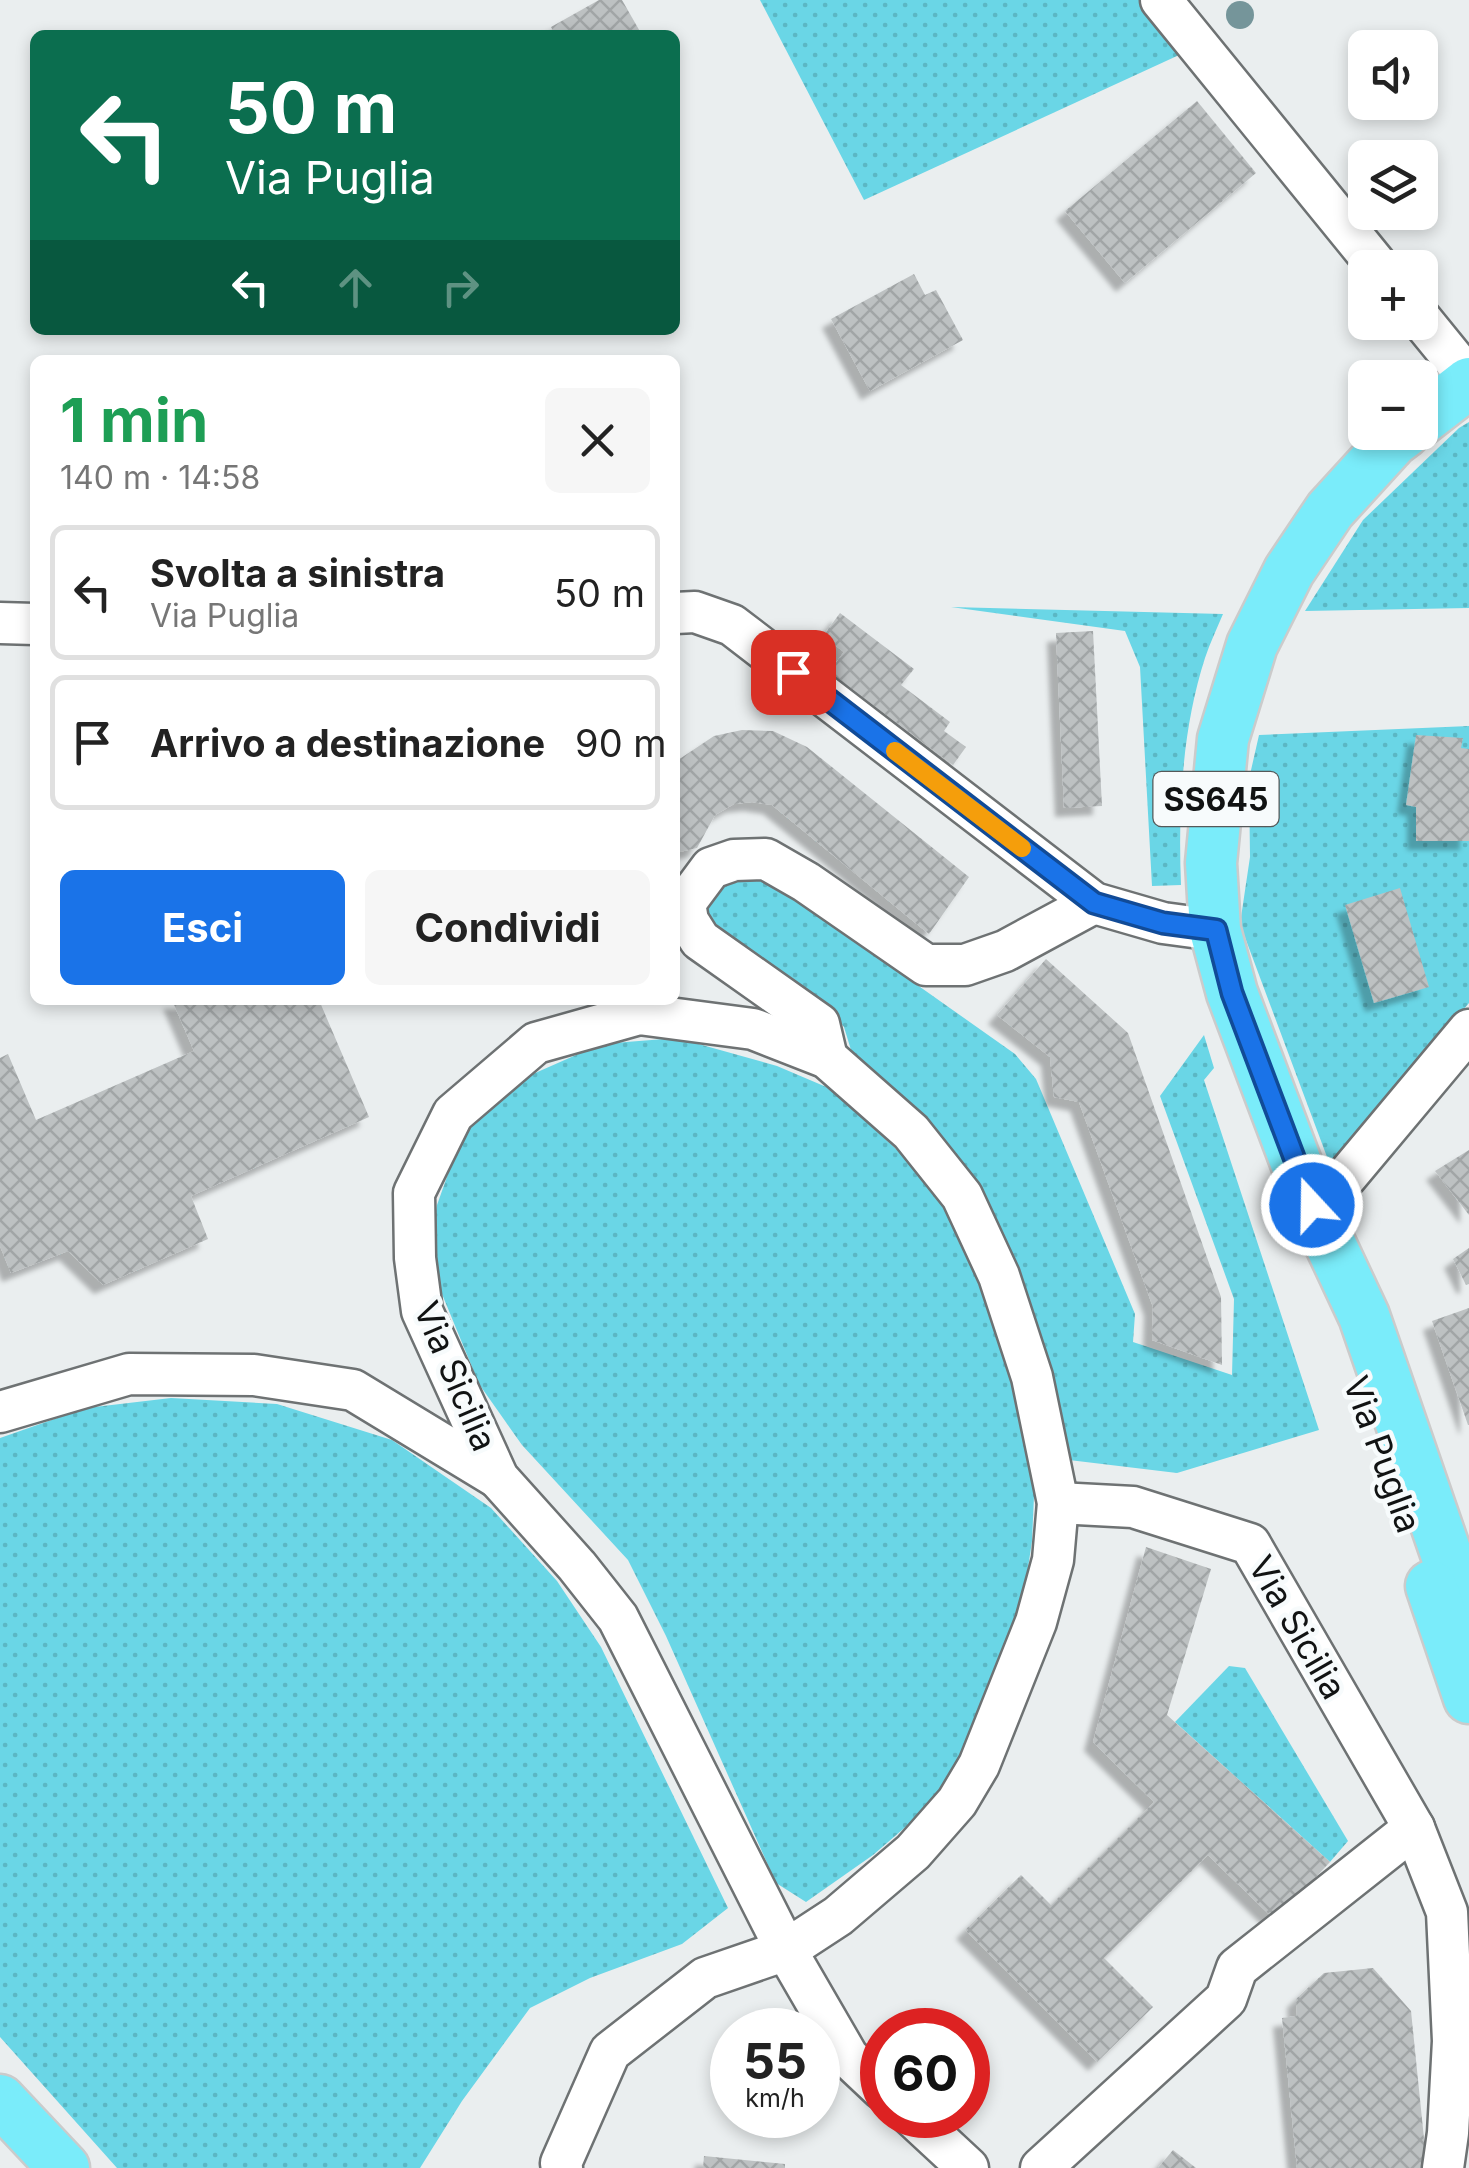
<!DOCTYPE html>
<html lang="it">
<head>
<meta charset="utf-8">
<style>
  body { margin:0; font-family:Inter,sans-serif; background:#f6f6f6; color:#222; height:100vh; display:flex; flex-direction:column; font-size:38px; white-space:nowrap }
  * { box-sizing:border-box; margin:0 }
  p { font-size:32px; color:#767676 }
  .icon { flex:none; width:55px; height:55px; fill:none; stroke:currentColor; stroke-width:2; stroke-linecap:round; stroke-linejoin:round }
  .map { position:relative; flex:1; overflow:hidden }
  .sheet { position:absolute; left:30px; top:355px; width:650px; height:650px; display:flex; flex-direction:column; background:#fff; border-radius:15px; box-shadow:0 5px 15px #0003 }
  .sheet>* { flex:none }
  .top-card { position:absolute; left:30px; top:30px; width:650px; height:305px; border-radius:15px; box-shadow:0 5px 15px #0003; background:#0b6e4f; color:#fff; overflow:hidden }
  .fabs { position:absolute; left:1348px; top:30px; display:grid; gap:20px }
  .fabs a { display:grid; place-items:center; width:90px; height:90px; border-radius:15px; background:#fff; box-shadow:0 5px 15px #0003; font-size:50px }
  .speed { position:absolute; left:710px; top:2008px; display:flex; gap:20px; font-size:50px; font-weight:700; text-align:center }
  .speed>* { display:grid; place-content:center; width:130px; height:130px; border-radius:50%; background:#fff; box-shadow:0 5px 15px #0003; line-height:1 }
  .speed small { font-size:25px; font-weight:400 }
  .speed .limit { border:15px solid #d22; background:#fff; color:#111 }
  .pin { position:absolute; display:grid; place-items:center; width:85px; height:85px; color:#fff; margin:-42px; border-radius:20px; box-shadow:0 5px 15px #0006 }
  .me { position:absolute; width:110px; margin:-55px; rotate:339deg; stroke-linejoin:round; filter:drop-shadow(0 0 8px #0008) }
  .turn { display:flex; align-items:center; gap:35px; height:210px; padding:0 30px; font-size:45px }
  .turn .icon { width:130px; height:130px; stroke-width:2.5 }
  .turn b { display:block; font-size:70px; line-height:85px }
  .lanes { display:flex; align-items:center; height:95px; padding:0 30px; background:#0003; justify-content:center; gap:50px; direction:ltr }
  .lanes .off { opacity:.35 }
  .round { display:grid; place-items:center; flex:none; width:105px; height:105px; border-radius:15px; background:#f6f6f6 }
  .overview { display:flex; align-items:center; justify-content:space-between; height:170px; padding:0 30px }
  h1 { font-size:60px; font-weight:700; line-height:75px; color:#1e9e55 }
  .primary-button { display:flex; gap:20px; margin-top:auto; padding:20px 30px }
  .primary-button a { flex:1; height:115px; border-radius:15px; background:#1a73e8; color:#fff; font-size:40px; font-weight:700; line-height:115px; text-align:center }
  .primary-button a+a { background:#f6f6f6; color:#222 }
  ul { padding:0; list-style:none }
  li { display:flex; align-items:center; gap:30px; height:135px; margin:0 20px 15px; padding:0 10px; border:5px solid #e0e0e0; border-radius:15px }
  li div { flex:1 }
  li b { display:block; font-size:38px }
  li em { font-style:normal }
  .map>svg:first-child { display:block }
  .green { fill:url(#green-dots) }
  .building { fill:url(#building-cross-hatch); filter:url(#shadow) }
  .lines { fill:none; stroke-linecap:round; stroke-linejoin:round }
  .minor-casing { stroke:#6e7273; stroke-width:45 }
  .major-casing { stroke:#cbcbcb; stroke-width:55 }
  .minor { stroke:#fff; stroke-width:40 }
  .major { stroke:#7aecfa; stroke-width:50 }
  .tree { fill:#75959a }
  .route-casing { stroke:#114b97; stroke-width:25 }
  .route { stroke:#1a73e8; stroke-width:18 }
  .slow { stroke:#f59e0b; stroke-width:18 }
  .labels { text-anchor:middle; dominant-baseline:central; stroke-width:9; stroke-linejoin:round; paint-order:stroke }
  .shield { fill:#f7fbfc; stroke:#565959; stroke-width:2.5 }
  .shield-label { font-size:32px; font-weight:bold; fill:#111313 }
  .street-label { font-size:35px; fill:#111313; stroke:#f7fbfc }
</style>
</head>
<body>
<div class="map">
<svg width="1469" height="2168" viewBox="0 0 1469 2168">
  <defs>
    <pattern id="green-dots" width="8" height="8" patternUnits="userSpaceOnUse" patternTransform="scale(2.5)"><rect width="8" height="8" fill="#6ad6e6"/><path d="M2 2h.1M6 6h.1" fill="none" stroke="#5bb7c4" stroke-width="1.8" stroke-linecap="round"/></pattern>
    <pattern id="building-cross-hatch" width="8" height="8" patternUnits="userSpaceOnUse" patternTransform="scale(2.5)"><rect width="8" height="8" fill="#bdc1c2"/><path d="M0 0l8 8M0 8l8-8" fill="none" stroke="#a1a5a6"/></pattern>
    <filter id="shadow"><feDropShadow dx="-9" dy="9" stdDeviation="2.5" flood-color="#0004"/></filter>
  </defs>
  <rect width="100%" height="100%" fill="#eaeeef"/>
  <g class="green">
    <path d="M760 0H1142L1190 50 864 200Z"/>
    <path d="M1469 422V608L1305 611 1363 520 1459 428Z"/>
    <path d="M951 607 1223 614C1217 628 1210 643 1205 658 1182 729 1178 810 1181 885L1152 886 1140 667 1125 631Z"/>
    <path d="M1469 726V1003L1330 1165 1240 924 1250 857 1249 779 1259 735Z"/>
    <path d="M727 876 749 877 780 888 1015 1054 1036 1079 1135 1314 1133 1342 1232 1375 1234 1299 1160 1096 1204 1035 1214 1068 1204 1080 1319 1430 1177 1473 1069 1460 1007 1249 983 1191 948 1145 910 1105 854 1060 844 1027 824 1005 705 920 709 895Z"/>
    <path d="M677 1038 777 1066 831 1089 921 1172 965 1234 1011 1358 1035 1474 1032 1541 1019 1628 975 1735 931 1805 873 1855 806 1902 776 1883 666 1636 628 1560 522 1445 479 1384 428 1260 437 1205 464 1129 517 1081 601 1044Z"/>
    <path d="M171 1398 277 1404 392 1440 491 1508 557 1581 601 1647 728 1908 682 1944 590 1978 530 2008 462 2101 420 2168H117L0 2037V1438L86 1408Z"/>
    <path d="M1229 1666 1245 1668 1348 1841 1330 1862 1175 1722Z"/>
  </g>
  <g class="building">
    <path d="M599 0H622L642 35H555L551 27Z"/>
    <path d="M1197 101 1256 173 1125 283 1065 211Z"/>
    <path d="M914 274 925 295 936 290 963 340 870 391 831 319Z"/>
    <path d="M840 613 914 669 901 685 950 722 944 731 966 747 953 765 829 672 844 652 823 636Z"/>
    <path d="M1093 631 1102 806 1064 808 1056 633Z"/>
    <path d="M742 730 773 731 807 747 969 877 929 934 772 805 752 802 734 804 715 815 697 848 675 853V762L714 736Z"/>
    <path d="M1416 735 1463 738 1461 748 1469 749V841H1416V807L1406 805Z"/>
    <path d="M1400 888 1429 987 1374 1003 1345 905Z"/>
    <path d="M1046 959 1128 1033 1221 1297 1222 1365 1152 1340 1153 1307 1079 1102 1054 1097 1050 1057 997 1015Z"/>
    <path d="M172 1000H319L369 1117 191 1196 208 1239 103 1285 68 1251 11 1273 0 1246V1058L8 1054 36 1120 194 1051Z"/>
    <path d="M1469 1150V1215L1435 1171Z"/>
    <path d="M1469 1248V1284L1466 1285 1453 1259Z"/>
    <path d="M1469 1308V1425H1468L1432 1321Z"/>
    <path d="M1146 1547 1211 1569 1167 1715 1330 1862 1275 1920 1208 1855 1104 1958 1153 2007 1097 2062 965 1930 1021 1875 1051 1905 1154 1802 1093 1742Z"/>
    <path d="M1373 1968 1411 2011 1427 2168H1297L1282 2018 1297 2016 1296 1999 1324 1973Z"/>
    <path d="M1173 2150 1196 2168H1158Z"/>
    <path d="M704 2156 785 2164V2168H703Z"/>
  </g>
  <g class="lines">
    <defs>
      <g id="minor">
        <path d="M1161 0 1379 268"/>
        <path d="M1420 318 1469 378"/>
        <path d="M675 613 695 612 732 625 1094 903 1163 923 1215 930"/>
        <path d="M0 623 35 624"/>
        <path d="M827 1058 819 1024 700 940 688 921 685 903 711 868 734 860 766 859 806 882 926 965H965L1005 951 1094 903"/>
        <path d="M1312 1205 1346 1177 1469 1030"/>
        <path d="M0 1412 129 1374 254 1375 353 1390 498 1478"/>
        <path d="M1058 1503 1133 1507 1250 1544 1414 1828 1447 1912 1453 2041 1448 2133 1443 2168"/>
        <path d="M911 2115 968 2168"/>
        <path d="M562 2168 561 2163 610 2052 705 1978 786 1950 838 1916 913 1852 957 1802 979 1765 1036 1622 1053 1560 1058 1503 1032 1377 999 1276 962 1196 911 1132 827 1058 753 1029 639 1014 536 1043 453 1114 414 1193 415 1258 422 1311 498 1478 577 1566 618 1618 786 1950 848 2057 882 2089"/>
        <path d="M1041 2168 1226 1999 1237 1968 1414 1828"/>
      </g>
      <g id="major">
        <path d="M1420 421 1469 383"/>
        <path d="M1405 432 1393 441 1330 510 1289 571 1252 645 1223 739 1211 863 1215 930 1232 993 1312 1205 1364 1316 1469 1620"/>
        <path d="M1431 1586 1469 1698"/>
        <path d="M0 2100 64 2168"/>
      </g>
    </defs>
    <use href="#minor" class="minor-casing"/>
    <use href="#major" class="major-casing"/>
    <use href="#minor" class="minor"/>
    <use href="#major" class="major"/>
  </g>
  <circle class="tree" cx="1240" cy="15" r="14"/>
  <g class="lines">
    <defs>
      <path id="route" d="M793 672 1094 903 1163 923 1216 930 1232 993 1312 1205"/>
    </defs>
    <use href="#route" class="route-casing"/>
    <use href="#route" class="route"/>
    <path class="slow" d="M895 751 1022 848"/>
  </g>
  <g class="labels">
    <rect class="shield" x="1153.5" y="772" width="125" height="54" rx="8"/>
    <g class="shield-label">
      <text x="1216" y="799">SS645</text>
    </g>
    <g class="street-label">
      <text transform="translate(456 1376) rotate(67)">Via Sicilia</text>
      <text transform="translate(1383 1454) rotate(70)">Via Puglia</text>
      <text transform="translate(1298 1627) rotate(60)">Via Sicilia</text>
    </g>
  </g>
</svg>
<div class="fabs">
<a><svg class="icon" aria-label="sound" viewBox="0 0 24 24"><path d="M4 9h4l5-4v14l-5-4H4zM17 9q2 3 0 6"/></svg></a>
<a><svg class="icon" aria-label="layers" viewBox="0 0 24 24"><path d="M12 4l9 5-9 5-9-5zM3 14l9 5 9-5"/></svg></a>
<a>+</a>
<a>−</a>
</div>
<div class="speed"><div>55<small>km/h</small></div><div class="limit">60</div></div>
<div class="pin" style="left:793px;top:672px;background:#d93025"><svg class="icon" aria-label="arrive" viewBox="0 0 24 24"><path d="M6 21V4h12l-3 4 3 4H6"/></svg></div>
<svg class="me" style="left:1312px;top:1205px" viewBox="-20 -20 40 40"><circle r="17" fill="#1a73e8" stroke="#fff" stroke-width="3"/><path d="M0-11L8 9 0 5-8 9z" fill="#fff"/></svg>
<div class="top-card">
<div class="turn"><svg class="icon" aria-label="left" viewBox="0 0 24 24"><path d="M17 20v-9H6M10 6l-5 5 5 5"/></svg><div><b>50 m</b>Via Puglia</div></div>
<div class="lanes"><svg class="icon" aria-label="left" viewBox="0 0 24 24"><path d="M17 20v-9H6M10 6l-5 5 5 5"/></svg><svg class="icon off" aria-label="ahead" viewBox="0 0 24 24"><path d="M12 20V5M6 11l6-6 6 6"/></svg><svg class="icon off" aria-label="right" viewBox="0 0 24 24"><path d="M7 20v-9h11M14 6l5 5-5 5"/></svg></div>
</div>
<section class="sheet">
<div class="overview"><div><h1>1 min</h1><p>140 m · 14:58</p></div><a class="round"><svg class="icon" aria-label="close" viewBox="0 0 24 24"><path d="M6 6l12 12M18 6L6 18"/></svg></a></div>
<ul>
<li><svg class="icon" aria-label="left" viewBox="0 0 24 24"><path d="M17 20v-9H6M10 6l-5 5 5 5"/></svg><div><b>Svolta a sinistra</b><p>Via Puglia</p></div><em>50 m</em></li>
<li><svg class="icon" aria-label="arrive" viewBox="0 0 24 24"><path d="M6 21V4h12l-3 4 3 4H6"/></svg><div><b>Arrivo a destinazione</b></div><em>90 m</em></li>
</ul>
<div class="primary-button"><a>Esci</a><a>Condividi</a></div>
</section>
</div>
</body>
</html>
